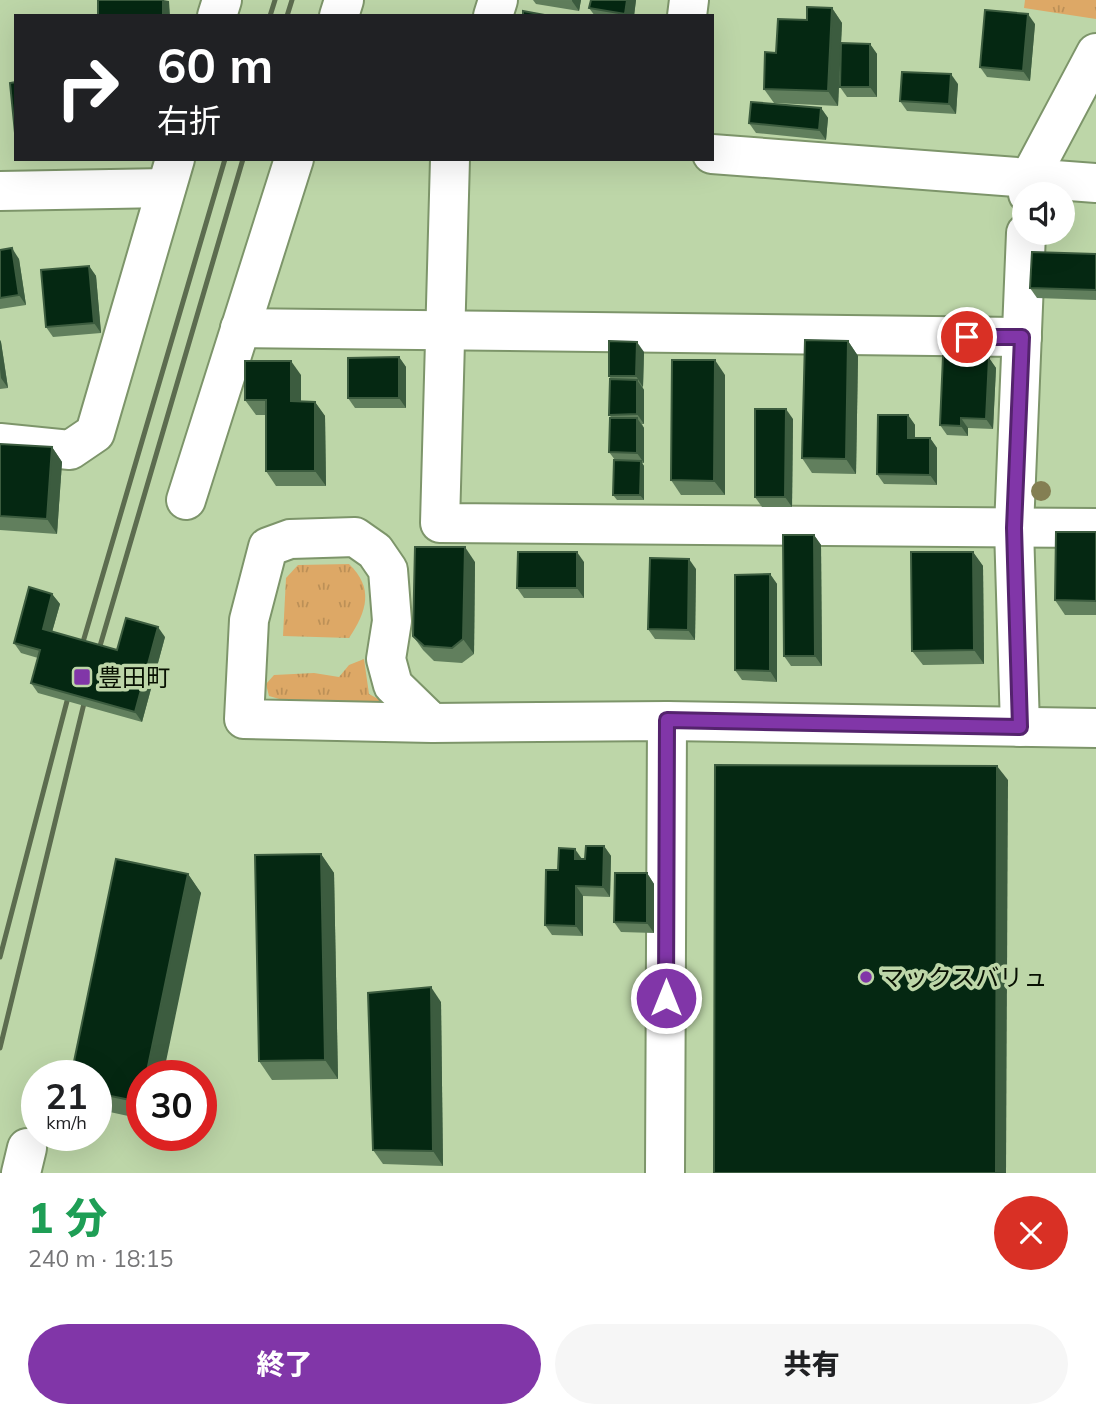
<!DOCTYPE html>
<html lang="ja">
<head>
<meta charset="utf-8">
<style>
  body { margin:0; font-family:Mulish,"Noto Sans JP",sans-serif; background:#f6f6f6; color:#202124; height:100vh; display:flex; flex-direction:column; font-size:26px; white-space:nowrap }
  * { box-sizing:border-box; margin:0 }
  p { font-size:23px; color:#757577 }
  .icon { flex:none; width:38px; height:38px; fill:none; stroke:currentColor; stroke-width:2; stroke-linecap:round; stroke-linejoin:round }
  .map { position:relative; height:1173px; overflow:hidden }
  .drawer { display:flex; flex-direction:column; background:#fff; flex:1 }
  .drawer>* { flex:none }
  .guide { position:absolute; left:14px; top:14px; width:700px; height:147px; border-radius:0px; box-shadow:0 7px 28px #0002; background:#202124; color:#fff; overflow:hidden }
  .buttons { position:absolute; left:1012px; top:182px; display:grid; gap:14px }
  .buttons a { display:grid; place-items:center; width:63px; height:63px; border-radius:50%; background:#fff; box-shadow:0 7px 28px #0002; font-size:35px }
  .speed { position:absolute; left:21px; top:1060px; display:flex; gap:14px; font-size:35px; font-weight:700; text-align:center }
  .speed>* { display:grid; place-content:center; width:91px; height:91px; border-radius:50%; background:#fff; box-shadow:0 7px 28px #0002; line-height:1 }
  .speed small { font-size:18px; font-weight:400 }
  .speed .limit { border:10px solid #d22; background:#fff; color:#111 }
  .pin { position:absolute; display:grid; place-items:center; width:60px; height:60px; color:#fff; margin:-30px; border:4px solid #fff; border-radius:50%; box-shadow:0 2px 7px #0007 }
  .me { position:absolute; width:77px; margin:-38px; rotate:0deg; stroke-linejoin:round; filter:drop-shadow(0 0 5px #0008) }
  .turn { display:flex; align-items:center; gap:24px; height:147px; padding:0 28px; font-size:32px }
  .turn .icon { width:91px; height:91px; stroke-width:2.5 }
  .turn b { display:block; font-size:49px; line-height:60px }
  .round { display:grid; place-items:center; flex:none; width:74px; height:74px; border-radius:37px; background:#f6f6f6 }
  .headline { display:flex; align-items:center; justify-content:space-between; height:119px; padding:0 28px }
  h1 { font-size:42px; font-weight:800; line-height:52px; color:#1e9e55 }
  .cta { display:flex; gap:14px; margin-top:auto; padding:14px 28px }
  .cta a { flex:1; height:80px; border-radius:42px; background:#8136a8; color:#fff; font-size:28px; font-weight:800; line-height:80px; text-align:center }
  .cta a+a { background:#f6f6f6; color:#202124 }
  .map>svg:first-child { display:block }
  .grass { fill:url(#grass-tufts) }
  .lines { fill:none; stroke-linecap:round; stroke-linejoin:round }
  .minor-casing { stroke:#7d956a; stroke-width:42 }
  .minor { stroke:#fff; stroke-width:38 }
  .rail { stroke:#5c6c4f; stroke-width:5 }
  .tree { fill:#847f53 }
  .wall { fill:#617f5d }
  .shaded-wall { fill:#3c5c3f }
  .building { fill:#052812; stroke:#3c5c3f; stroke-width:2 }
  .route-casing { stroke:#54236d; stroke-width:18 }
  .route { stroke:#8136a8; stroke-width:12 }
  .poi-dot { fill:#8136a8; stroke:#bdd6a8; stroke-width:2.5 }
  .labels { text-anchor:middle; dominant-baseline:central; stroke-width:7; stroke-linejoin:round; paint-order:stroke }
  .poi-label { font-size:24px; fill:#081002; stroke:#bdd6a8; text-anchor:start }
</style>
</head>
<body>
<div class="map">
<svg width="1096" height="1173" viewBox="0 0 1096 1173">
  <defs>
    <pattern id="grass-tufts" width="24" height="20" patternUnits="userSpaceOnUse" patternTransform="scale(1.75)"><rect width="24" height="20" fill="#dda866"/><path d="M3 7l-1-3M5 7V3M7 7l1-3M15 17l-1-3M17 17v-4M19 17l1-3" fill="none" stroke="#bc9057"/></pattern>
  </defs>
  <rect width="100%" height="100%" fill="#bdd6a8"/>
  <g class="grass">
    <path d="M1025 0H1096V19L1024 8Z"/>
    <path d="M349 564C374 588 367 611 349 638L283 636 286 578 298 565Z"/>
    <path d="M364 659 369 694 393 707 293 703 269 696 266 684 274 675 314 673 339 677 349 665Z"/>
  </g>
  <g class="lines">
    <defs>
      <g id="minor">
        <path d="M217 16 222 0"/>
        <path d="M339 16 344 0"/>
        <path d="M493 16 498 0"/>
        <path d="M687 16 689 0"/>
        <path d="M712 154 1096 183"/>
        <path d="M450 159 440 523 1096 528"/>
        <path d="M0 191 166 188"/>
        <path d="M1028 194 1029 179 1096 53"/>
        <path d="M240 328 1022 337"/>
        <path d="M0 443 70 450 95 433 175 159"/>
        <path d="M186 500 294 159"/>
        <path d="M432 723 393 685 386 659 392 621 388 570 375 551 355 537 290 539 268 547 249 620 244 719 432 723 667 721 1096 728"/>
        <path d="M1020 727 1014 528 1026 233"/>
        <path d="M21 1173 27 1148"/>
        <path d="M665 1173 667 721"/>
      </g>
    </defs>
    <use href="#minor" class="minor-casing"/>
    <use href="#minor" class="minor"/>
    <g class="rail">
      <path d="M270 16 275 0"/>
      <path d="M287 16 292 0"/>
      <path d="M78 659 225 159"/>
      <path d="M95 663 243 159"/>
      <path d="M0 957 72 682"/>
      <path d="M0 1048 88 687"/>
    </g>
  </g>
  <circle class="tree" cx="1041" cy="491" r="10"/>
  <g class="wall">
    <path d="M533 0H581L579 11 536 4Z"/>
    <path d="M591 0H636L634 16H595L589 8Z"/>
    <path d="M832 8 842 23 838 106 774 103 764 89 807 20Z"/>
    <path d="M1035 24 1030 81 987 77 980 67Z"/>
    <path d="M870 44 877 54V97H847L840 87Z"/>
    <path d="M958 84 956 114 907 111 900 101Z"/>
    <path d="M821 108 828 118 826 140 756 133 749 123Z"/>
    <path d="M0 250 19 259 26 305 0 309Z"/>
    <path d="M1096 254V300L1037 298 1030 288Z"/>
    <path d="M89 266 96 276 101 333 53 337 46 327Z"/>
    <path d="M0 340 1 342 8 388 0 389Z"/>
    <path d="M848 341 858 356 856 474 812 473 802 458Z"/>
    <path d="M644 352 643 387 642 386 644 390V424H642L644 428V463H642L644 466V500H617L613 495 615 460 609 452 612 418 609 415 611 379 609 376Z"/>
    <path d="M399 357 406 367V408H355L348 398Z"/>
    <path d="M989 358 996 368 993 429 968 428V436L947 435 940 425Z"/>
    <path d="M301 375V401L315 402 325 416 326 486H276L266 471V415H256L245 400Z"/>
    <path d="M725 375V495H681L671 480Z"/>
    <path d="M908 415 915 425V438H930L937 448V485L884 484 877 474Z"/>
    <path d="M793 419 792 507H762L755 497Z"/>
    <path d="M0 444 52 447 62 462 57 534 0 530Z"/>
    <path d="M1096 532V615H1065L1055 600Z"/>
    <path d="M814 535 821 545 822 666H791L784 656Z"/>
    <path d="M973 552 983 566 984 664 923 665 912 651Z"/>
    <path d="M475 562 474 654 462 663 434 661 423 650 413 636Z"/>
    <path d="M584 562V598H524L517 588Z"/>
    <path d="M696 569 695 640 655 639 648 629Z"/>
    <path d="M770 574 777 584V682L742 680 735 670Z"/>
    <path d="M52 594 60 604 52 632 117 650 165 637 142 722 38 693 31 683 38 658 21 653 14 643Z"/>
    <path d="M604 846 611 856 610 897 583 896V936L552 935 545 925 558 870 582 859H585Z"/>
    <path d="M321 854 334 873 338 1079 272 1080 259 1061Z"/>
    <path d="M647 873 654 884V933L621 932 614 922Z"/>
    <path d="M188 874 201 893 142 1076V1119L96 1109V1076Z"/>
    <path d="M441 1002 443 1166 383 1164 373 1150Z"/>
  </g>
  <g class="shaded-wall">
    <path d="M163 0 169 1 170 16H163Z"/>
    <path d="M572 0H581L579 11 572 1Z"/>
    <path d="M627 0H636L634 16H627L625 14Z"/>
    <path d="M832 8 842 23 838 106 828 91Z"/>
    <path d="M1028 14 1035 24 1030 81 1023 71Z"/>
    <path d="M870 44 877 54V97L870 87Z"/>
    <path d="M951 74 958 84 956 114 949 104Z"/>
    <path d="M821 108 828 118 826 140 819 130Z"/>
    <path d="M12 248 19 259 26 305 19 295Z"/>
    <path d="M89 266 96 276 101 333 94 323Z"/>
    <path d="M0 340 1 342 8 388 1 378 0 369Z"/>
    <path d="M848 341 858 356 856 474 846 459Z"/>
    <path d="M637 342 644 352 643 387 636 376Z"/>
    <path d="M399 357 406 367V408L399 398Z"/>
    <path d="M989 358 996 368 993 429 986 419Z"/>
    <path d="M715 360 725 375V495L714 481Z"/>
    <path d="M291 361 301 375V416L291 401Z"/>
    <path d="M637 380 644 390V424L637 414Z"/>
    <path d="M315 402 325 416 326 486 315 471Z"/>
    <path d="M786 409 793 419 792 507 785 497Z"/>
    <path d="M908 415 915 425V448L908 438Z"/>
    <path d="M637 418 644 428V463L637 453Z"/>
    <path d="M961 418 968 428V436L961 426Z"/>
    <path d="M930 438 937 448V485L930 475Z"/>
    <path d="M52 447 62 462 57 534 47 519Z"/>
    <path d="M641 461 644 466V500L640 495Z"/>
    <path d="M814 535 821 545 822 666 815 656Z"/>
    <path d="M465 547 475 562 474 654 463 639Z"/>
    <path d="M577 552 584 562V598L577 588Z"/>
    <path d="M973 552 983 566 984 664 974 650Z"/>
    <path d="M689 559 696 569 695 640 688 630Z"/>
    <path d="M770 574 777 584V682L770 671Z"/>
    <path d="M52 594 60 604 50 639 43 629Z"/>
    <path d="M158 627 165 637 142 722 135 712Z"/>
    <path d="M997 766 1008 780 1006 1173H996Z"/>
    <path d="M604 846 611 856 610 897 603 887Z"/>
    <path d="M575 849 582 859H575Z"/>
    <path d="M321 854 334 873 338 1079 325 1060Z"/>
    <path d="M647 873 654 884V933L647 923Z"/>
    <path d="M188 874 201 893 163 1076H146Z"/>
    <path d="M576 886 583 896V936L576 926Z"/>
    <path d="M431 987 441 1002 443 1166 433 1151Z"/>
  </g>
  <g class="building">
    <rect x="98" y="0" width="65" height="16"/>
    <path d="M591 0H627L625 14 589 8Z"/>
    <path d="M807 7 832 8 828 91 764 89 765 52 776 53 778 19 807 20Z"/>
    <path d="M985 10 1028 14 1023 71 980 67Z"/>
    <path d="M523 11 550 16H523Z"/>
    <path d="M841 43 870 44V87H840Z"/>
    <path d="M902 72 951 74 949 104 900 101Z"/>
    <path d="M16 82V143L10 83Z"/>
    <path d="M751 102 821 108 819 130 749 123Z"/>
    <path d="M12 248 19 295 0 298V250Z"/>
    <path d="M1032 252 1096 254V290L1030 288Z"/>
    <path d="M89 266 94 323 46 327 41 270Z"/>
    <path d="M805 340 848 341 846 459 802 458Z"/>
    <path d="M609 341 637 342 636 376H609Z"/>
    <path d="M943 356 989 358 986 419 961 418V426L940 425Z"/>
    <path d="M399 357V398H348V358Z"/>
    <path d="M672 360H715L714 481 671 480Z"/>
    <path d="M245 361H291V401L315 402V471H266V400H245Z"/>
    <path d="M610 379 637 380V414L609 415Z"/>
    <path d="M755 409H786L785 497H755Z"/>
    <path d="M878 415H908V438H930V475L877 474Z"/>
    <path d="M610 418H637V453L609 452Z"/>
    <path d="M0 444 52 447 47 519 0 516Z"/>
    <path d="M614 460 641 461 640 495H613Z"/>
    <path d="M1056 532H1096V601L1055 600Z"/>
    <path d="M783 535H814L815 656H784Z"/>
    <path d="M415 547H465L463 639 452 648 424 646 413 636Z"/>
    <path d="M518 552H577V588H517Z"/>
    <path d="M911 552H973L974 650 912 651Z"/>
    <path d="M650 558 689 559 688 630 648 629Z"/>
    <path d="M770 574V671L735 670V575Z"/>
    <path d="M29 587 52 594 43 629 117 650 126 618 158 627 135 712 31 683 40 650 14 643Z"/>
    <path d="M715 765 997 766 996 1173H714Z"/>
    <path d="M586 846H604L603 887 576 886V926L545 925 546 870H558L559 848 575 849V859H585Z"/>
    <path d="M321 854 325 1060 259 1061 255 855Z"/>
    <path d="M116 859 188 874 146 1076H142V1095L140 1102 96 1093V1076H71Z"/>
    <path d="M615 873H647V923L614 922Z"/>
    <path d="M431 987 433 1151 373 1150 368 993Z"/>
  </g>
  <g class="lines">
    <defs>
      <path id="route" d="M666 998 667 720 1020 727 1014 528 1022 337H967"/>
    </defs>
    <use href="#route" class="route-casing"/>
    <use href="#route" class="route"/>
  </g>
  <g class="poi-dot">
    <rect x="73" y="668" width="18" height="18" rx="3.5"/>
    <circle cx="866" cy="977" r="7"/>
  </g>
  <g class="labels">
    <g class="poi-label">
      <text x="98" y="677">豊田町</text>
      <text x="880" y="977">マックスバリュ</text>
    </g>
  </g>
</svg>
<div class="buttons">
<a><svg class="icon" aria-label="sound" viewBox="0 0 24 24"><path d="M4 9h4l5-4v14l-5-4H4zM17 9q2 3 0 6"/></svg></a>
</div>
<div class="speed"><div>21<small>km/h</small></div><div class="limit">30</div></div>
<div class="pin" style="left:967px;top:337px;background:#d93025"><svg class="icon" aria-label="arrive" viewBox="0 0 24 24"><path d="M6 21V4h12l-3 4 3 4H6"/></svg></div>
<svg class="me" style="left:666px;top:998px" viewBox="-20 -20 40 40"><circle r="17" fill="#8136a8" stroke="#fff" stroke-width="3"/><path d="M0-11L8 9 0 5-8 9z" fill="#fff"/></svg>
<div class="guide">
<div class="turn"><svg class="icon" aria-label="right" viewBox="0 0 24 24"><path d="M7 20v-9h11M14 6l5 5-5 5"/></svg><div><b>60 m</b>右折</div></div>
</div>
</div>
<section class="drawer">
<div class="headline"><div><h1>1 分</h1><p>240 m · 18:15</p></div><a class="round" style="background:#d93025;color:#fff"><svg class="icon" aria-label="close" viewBox="0 0 24 24"><path d="M6 6l12 12M18 6L6 18"/></svg></a></div>
<div class="cta"><a>終了</a><a>共有</a></div>
</section>
</body>
</html>
